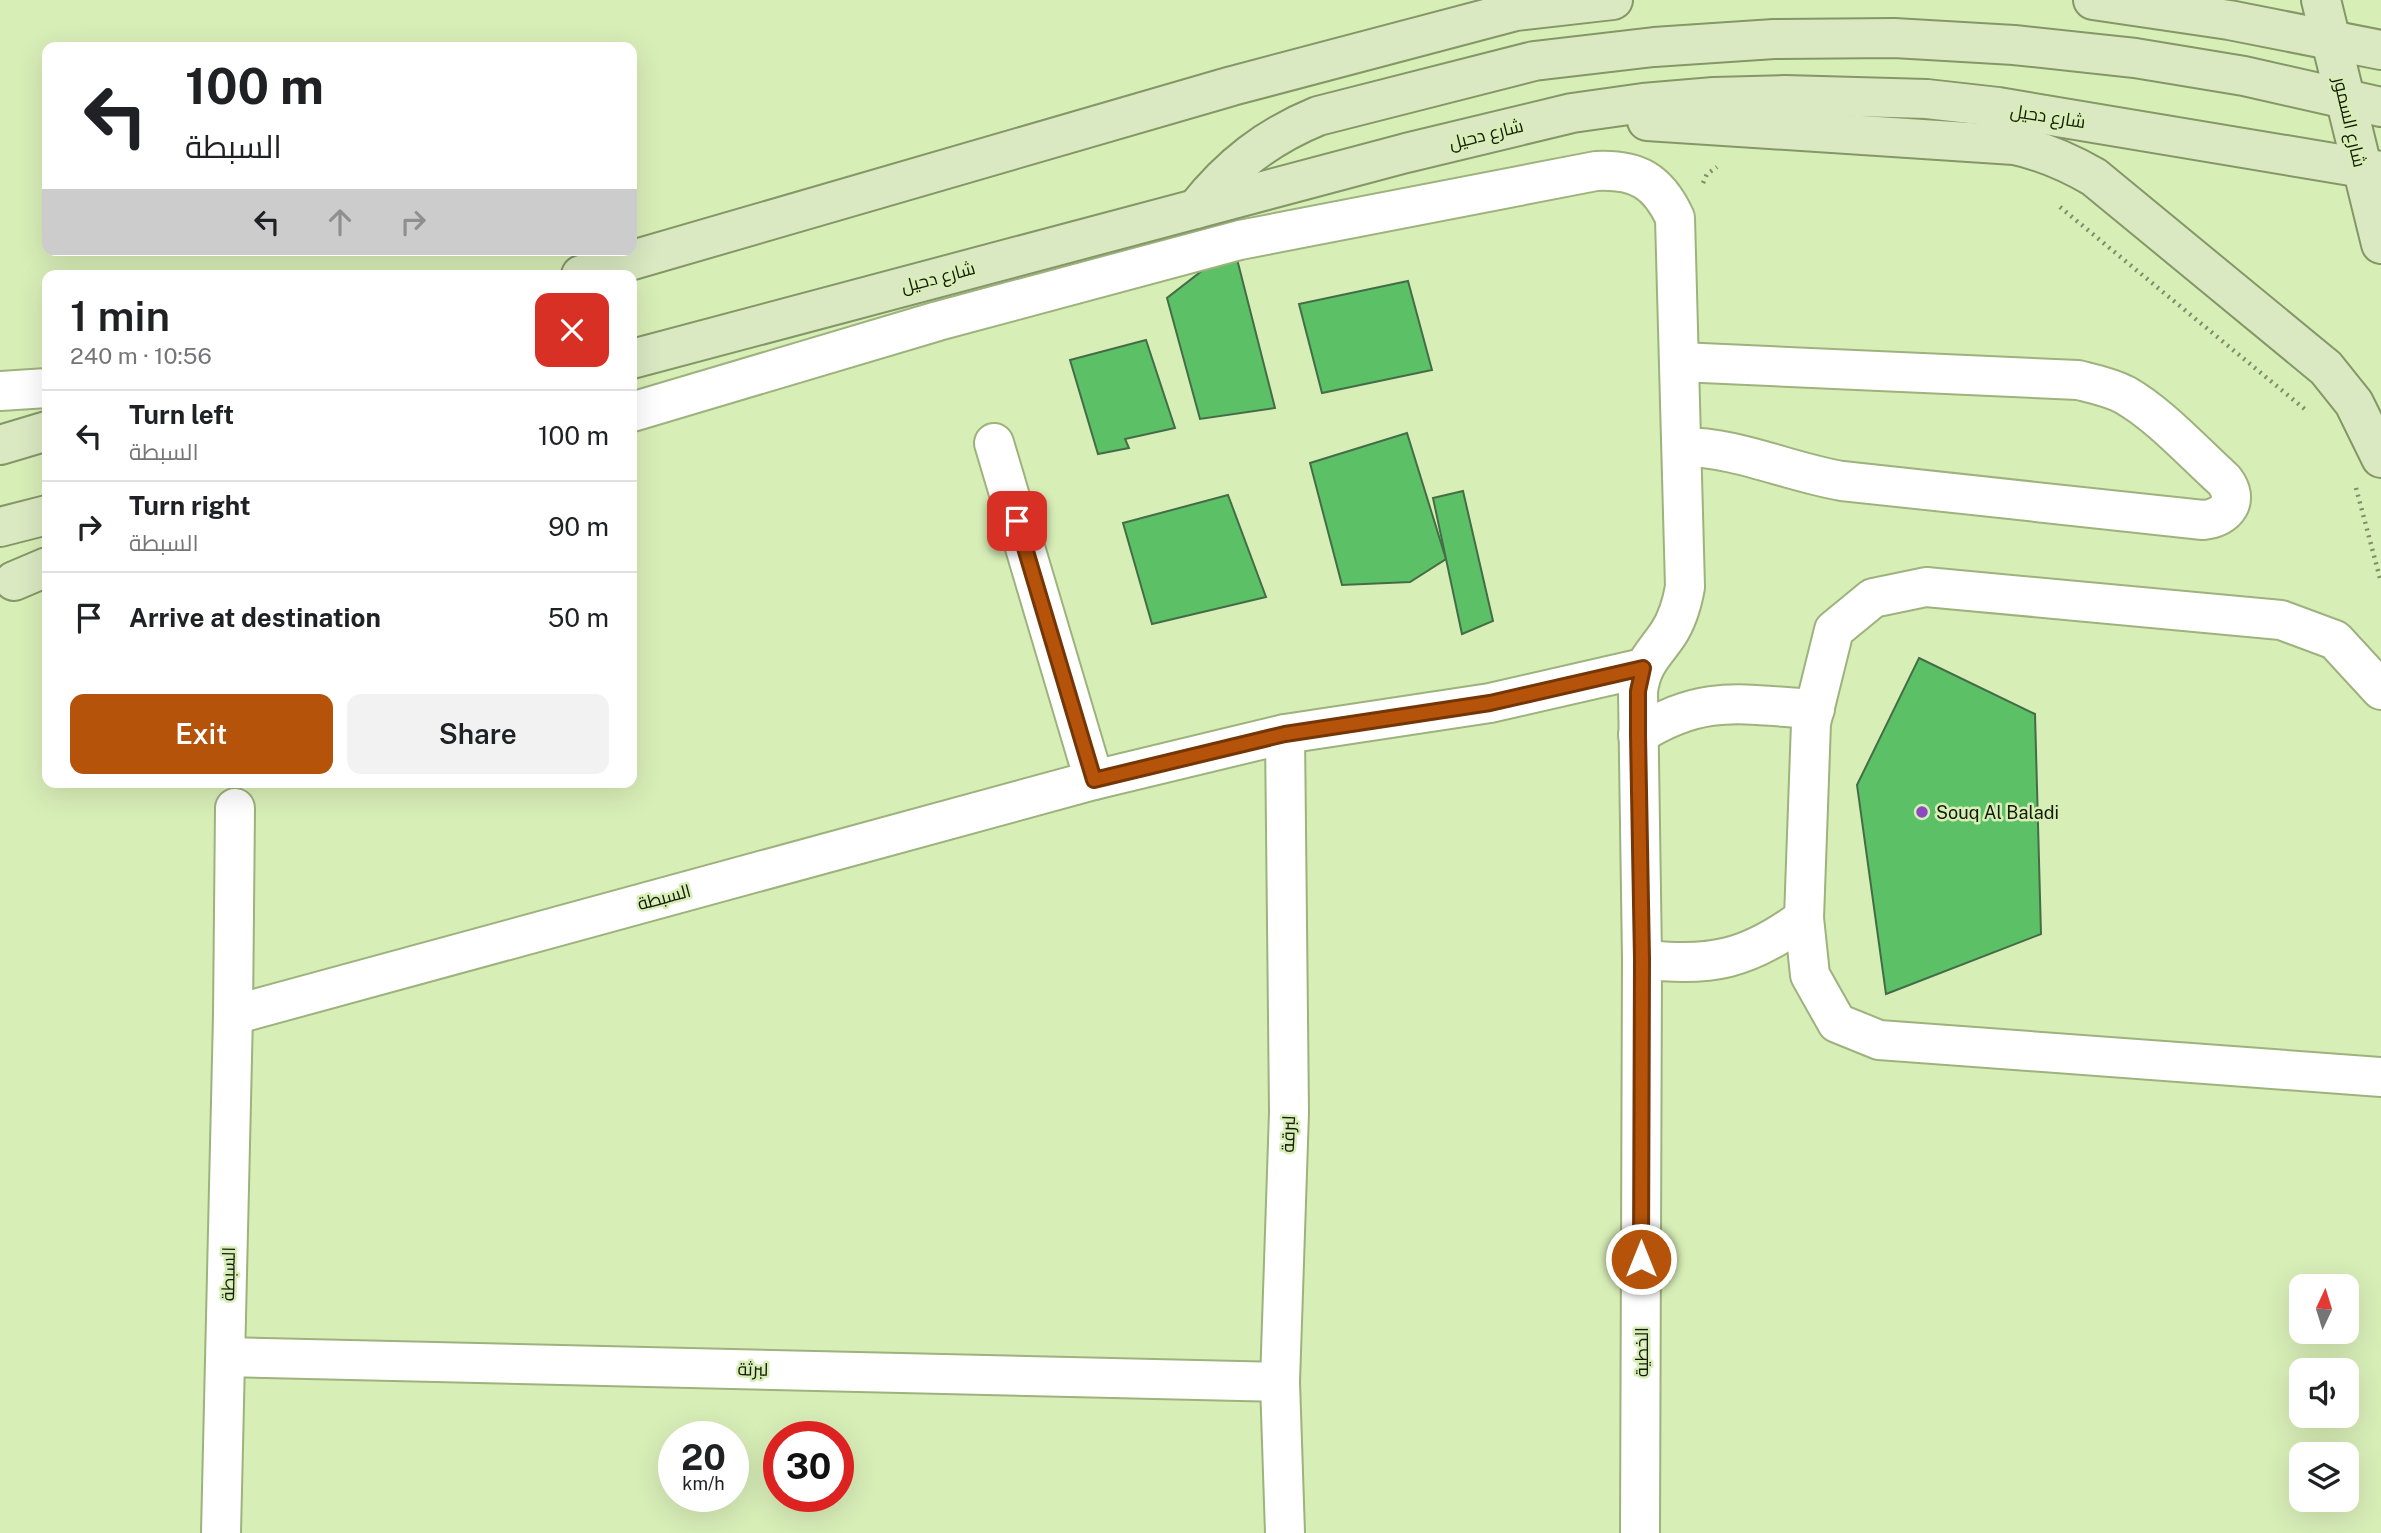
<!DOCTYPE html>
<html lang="en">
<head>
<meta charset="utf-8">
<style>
  body { margin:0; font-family:"Public Sans",Cairo,sans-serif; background:#f2f2f2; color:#202124; height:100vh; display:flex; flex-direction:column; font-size:26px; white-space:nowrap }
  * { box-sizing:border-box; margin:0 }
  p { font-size:23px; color:#757577 }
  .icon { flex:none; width:38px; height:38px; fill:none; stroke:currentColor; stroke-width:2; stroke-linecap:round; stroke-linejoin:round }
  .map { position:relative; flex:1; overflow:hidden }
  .side { position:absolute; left:42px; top:270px; width:595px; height:518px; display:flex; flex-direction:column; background:#fff; border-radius:14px; box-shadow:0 7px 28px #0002 }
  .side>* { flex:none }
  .guide { position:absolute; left:42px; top:42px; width:595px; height:214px; border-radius:14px; box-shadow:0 7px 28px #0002; background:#fff; color:#202124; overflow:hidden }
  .needle { width:46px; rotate:4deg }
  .tools { position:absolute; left:2289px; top:1274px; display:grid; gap:14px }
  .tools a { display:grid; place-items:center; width:70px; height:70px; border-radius:14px; background:#fff; box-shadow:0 7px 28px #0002; font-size:35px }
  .speed { position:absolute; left:658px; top:1421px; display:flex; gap:14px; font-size:35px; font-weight:700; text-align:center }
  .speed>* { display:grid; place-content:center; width:91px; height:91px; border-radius:50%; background:#fff; box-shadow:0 7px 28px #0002; line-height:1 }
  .speed small { font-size:18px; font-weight:400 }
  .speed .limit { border:10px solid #d22; background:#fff; color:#111 }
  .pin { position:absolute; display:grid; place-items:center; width:60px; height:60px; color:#fff; margin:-30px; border-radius:14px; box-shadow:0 4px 10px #0006 }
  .me { position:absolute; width:77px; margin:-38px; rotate:0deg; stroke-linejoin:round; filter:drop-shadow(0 0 5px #0008) }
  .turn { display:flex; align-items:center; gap:24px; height:147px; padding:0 28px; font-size:32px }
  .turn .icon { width:91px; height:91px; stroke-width:2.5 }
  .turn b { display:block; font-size:49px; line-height:60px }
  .lanes { display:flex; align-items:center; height:66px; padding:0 28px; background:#0003; justify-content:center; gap:35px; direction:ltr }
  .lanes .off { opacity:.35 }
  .round { display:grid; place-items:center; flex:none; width:74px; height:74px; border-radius:14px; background:#f2f2f2 }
  .headline { display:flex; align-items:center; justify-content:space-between; height:119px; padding:0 28px }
  h1 { font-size:42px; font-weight:600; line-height:52px }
  .action { display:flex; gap:14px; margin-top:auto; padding:14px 28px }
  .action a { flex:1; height:80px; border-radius:14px; background:#b45309; color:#fff; font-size:28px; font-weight:600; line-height:80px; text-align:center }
  .action a+a { background:#f2f2f2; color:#202124 }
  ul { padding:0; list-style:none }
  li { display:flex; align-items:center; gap:21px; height:91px; padding:0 28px; border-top:2px solid #e0e0e0 }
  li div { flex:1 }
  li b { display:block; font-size:26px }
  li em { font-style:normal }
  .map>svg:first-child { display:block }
  .building { fill:#5cc066; stroke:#446d47; stroke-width:2 }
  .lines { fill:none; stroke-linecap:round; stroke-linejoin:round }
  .minor-casing { stroke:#9db27d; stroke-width:42 }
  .major-casing { stroke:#849766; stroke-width:42 }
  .path { stroke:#7f8e67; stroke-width:4.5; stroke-dasharray:2 5; stroke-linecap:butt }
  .minor { stroke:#fff; stroke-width:38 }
  .major { stroke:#dae9c2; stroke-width:38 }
  .route-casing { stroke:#753606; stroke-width:18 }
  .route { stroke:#b45309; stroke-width:12 }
  .poi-dot { fill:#8a4bc1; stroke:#d8eeb7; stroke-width:2.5 }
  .labels { text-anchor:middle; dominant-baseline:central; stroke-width:5; stroke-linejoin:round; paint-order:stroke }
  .street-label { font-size:18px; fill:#131a06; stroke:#d8eeb7 }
  .poi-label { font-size:18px; fill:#131a06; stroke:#d8eeb7; text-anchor:start }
</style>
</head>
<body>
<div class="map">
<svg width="2381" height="1533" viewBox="0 0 2381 1533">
  <rect width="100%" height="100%" fill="#d8eeb7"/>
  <g class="building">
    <path d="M1237 259 1275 408 1200 419 1167 298 1212 263Z"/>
    <path d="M1408 281 1432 370 1322 393 1299 304Z"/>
    <path d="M1146 340 1175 428 1125 439 1129 448 1098 454 1070 360Z"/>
    <path d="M1407 433 1446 559 1410 582 1342 585 1310 463Z"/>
    <path d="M1463 491 1493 621 1462 634 1433 498Z"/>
    <path d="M1228 495 1266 597 1152 624 1123 523Z"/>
    <path d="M1919 658 2035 714 2041 934 1886 994 1857 785Z"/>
  </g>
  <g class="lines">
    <defs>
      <g id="minor">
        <path d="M1680 362 2078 380C2094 384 2110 387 2125 395 2160 415 2193 452 2224 480 2240 500 2227 518 2203 520L1842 481C1788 472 1738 447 1682 447"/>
        <path d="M0 391 47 388"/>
        <path d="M632 412 938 321 1240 240 1596 171C1637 169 1658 181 1675 218L1685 587C1682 604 1678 619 1668 634 1653 656 1642 663 1638 691L1642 959 1640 1533"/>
        <path d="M994 443 1094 780"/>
        <path d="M2381 690 2335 640 2281 620 1926 587 1873 598 1834 630 1811 723 1804 918 1810 975 1837 1023 1879 1040 2381 1077"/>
        <path d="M1285 734 1289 1112 1280 1382 1285 1533"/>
        <path d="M1638 735C1703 693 1743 705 1815 709"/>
        <path d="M1642 959C1710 968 1749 959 1804 918"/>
        <path d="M233 1015 1094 780 1285 734 1490 703 1643 668"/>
        <path d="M226 1357 1280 1382"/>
        <path d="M221 1533 233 1015 235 808"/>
      </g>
      <g id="major">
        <path d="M2093 0 2229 20 2381 50"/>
        <path d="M2321 0 2381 244"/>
        <path d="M1647 121 2014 145C2043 151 2068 162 2094 177L2326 368 2354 403 2381 458"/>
        <path d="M1196 209C1230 166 1267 137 1318 116L1534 61 1654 47 1774 39 1894 38 2014 45 2135 58 2244 76 2381 107"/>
        <path d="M581 275 1232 86 1516 11 1613 0"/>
        <path d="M632 359 1406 153 1572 113 1643 103 1714 97 1785 95 1927 99 1998 107 2381 171"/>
        <path d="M0 445 47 431"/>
        <path d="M0 527 47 515"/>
        <path d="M14 581 47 567"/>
      </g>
    </defs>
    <use href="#minor" class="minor-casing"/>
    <use href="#major" class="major-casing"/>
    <g class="path">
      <path d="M1703 183 1707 174 1717 167"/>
      <path d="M2060 207 2307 411"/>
      <path d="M2356 488 2381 582"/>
    </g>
    <use href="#minor" class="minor"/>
    <use href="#major" class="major"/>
  </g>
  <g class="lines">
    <defs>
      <path id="route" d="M1017 521 1094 780 1285 734 1490 703 1643 668 1638 691V735L1642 959 1641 1259"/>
    </defs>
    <use href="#route" class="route-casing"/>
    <use href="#route" class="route"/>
  </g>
  <circle class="poi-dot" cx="1922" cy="812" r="7"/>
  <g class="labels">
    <g class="street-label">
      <text transform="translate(2048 116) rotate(9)">شارع دحيل</text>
      <text transform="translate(2350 122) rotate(77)">شارع السمور</text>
      <text transform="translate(1486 134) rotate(-14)">شارع دحيل</text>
      <text transform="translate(938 277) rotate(-15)">شارع دحيل</text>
      <text transform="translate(664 897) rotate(-15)">السبطة</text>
      <text transform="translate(1288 1134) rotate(-88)">لبرقة</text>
      <text transform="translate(228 1274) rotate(-89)">السبطة</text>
      <text transform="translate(1641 1352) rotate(-90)">الخطية</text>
      <text transform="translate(753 1369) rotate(1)">لبرثة</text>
    </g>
    <g class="poi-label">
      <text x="1936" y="812">Souq Al Baladi</text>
    </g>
  </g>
</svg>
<div class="tools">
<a><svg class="needle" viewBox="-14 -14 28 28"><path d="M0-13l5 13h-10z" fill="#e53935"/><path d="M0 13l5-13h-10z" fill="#757577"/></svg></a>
<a><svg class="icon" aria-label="sound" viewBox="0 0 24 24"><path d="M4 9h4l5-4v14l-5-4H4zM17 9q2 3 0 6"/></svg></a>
<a><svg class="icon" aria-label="layers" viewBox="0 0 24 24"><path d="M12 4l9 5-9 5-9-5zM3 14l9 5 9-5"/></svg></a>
</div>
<div class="speed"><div>20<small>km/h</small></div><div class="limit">30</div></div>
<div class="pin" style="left:1017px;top:521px;background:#d93025"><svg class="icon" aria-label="arrive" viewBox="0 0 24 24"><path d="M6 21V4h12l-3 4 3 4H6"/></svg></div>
<svg class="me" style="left:1641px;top:1259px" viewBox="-20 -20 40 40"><circle r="17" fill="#b45309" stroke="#fff" stroke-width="3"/><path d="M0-11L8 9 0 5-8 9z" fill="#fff"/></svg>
<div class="guide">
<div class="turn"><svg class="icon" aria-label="left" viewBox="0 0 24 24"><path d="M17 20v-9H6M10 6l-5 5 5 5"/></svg><div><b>100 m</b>السبطة</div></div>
<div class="lanes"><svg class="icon" aria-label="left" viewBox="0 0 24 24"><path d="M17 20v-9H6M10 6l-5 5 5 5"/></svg><svg class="icon off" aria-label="ahead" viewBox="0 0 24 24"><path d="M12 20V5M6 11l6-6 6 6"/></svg><svg class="icon off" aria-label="right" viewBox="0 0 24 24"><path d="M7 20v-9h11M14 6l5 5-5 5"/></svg></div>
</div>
<section class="side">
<div class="headline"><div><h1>1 min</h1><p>240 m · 10:56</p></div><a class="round" style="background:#d93025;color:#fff"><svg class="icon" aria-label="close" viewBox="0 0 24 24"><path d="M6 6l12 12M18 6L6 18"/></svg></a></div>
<ul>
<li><svg class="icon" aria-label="left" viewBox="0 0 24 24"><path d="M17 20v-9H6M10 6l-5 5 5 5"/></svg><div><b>Turn left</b><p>السبطة</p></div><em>100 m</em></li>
<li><svg class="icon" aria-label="right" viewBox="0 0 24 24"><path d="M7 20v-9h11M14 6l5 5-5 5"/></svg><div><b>Turn right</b><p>السبطة</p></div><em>90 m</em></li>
<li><svg class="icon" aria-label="arrive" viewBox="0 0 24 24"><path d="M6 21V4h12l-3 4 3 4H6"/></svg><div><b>Arrive at destination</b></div><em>50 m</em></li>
</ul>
<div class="action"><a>Exit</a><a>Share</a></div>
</section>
</div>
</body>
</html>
